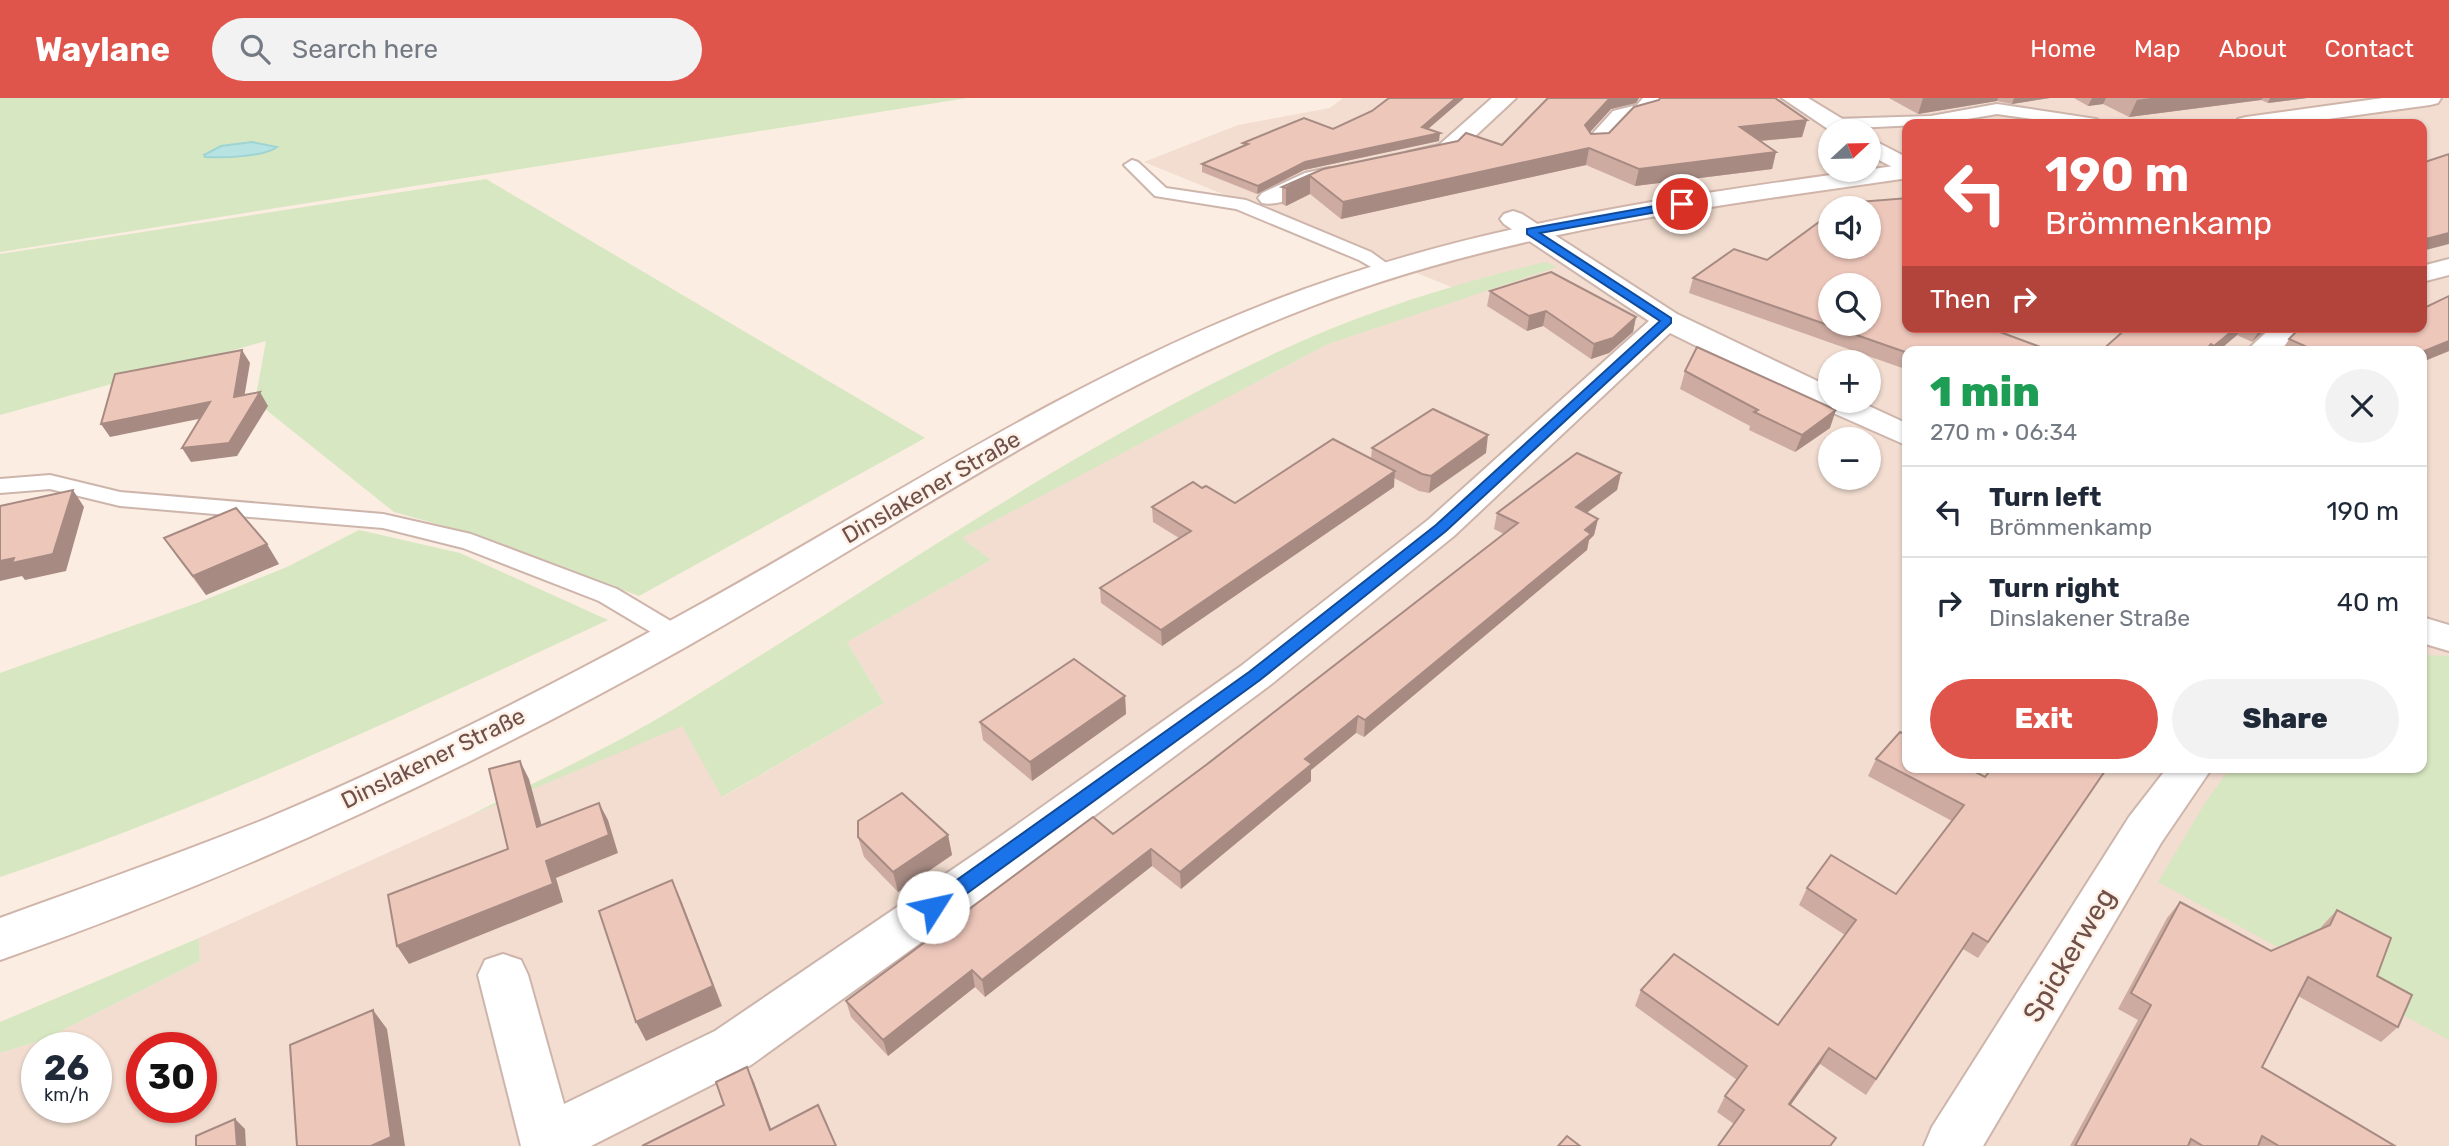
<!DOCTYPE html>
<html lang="en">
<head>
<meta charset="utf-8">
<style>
  body { margin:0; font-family:Rubik,sans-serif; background:#f2f2f3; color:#1f2937; height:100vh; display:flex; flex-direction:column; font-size:26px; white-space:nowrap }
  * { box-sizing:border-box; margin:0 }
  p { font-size:23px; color:#747a83 }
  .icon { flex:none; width:38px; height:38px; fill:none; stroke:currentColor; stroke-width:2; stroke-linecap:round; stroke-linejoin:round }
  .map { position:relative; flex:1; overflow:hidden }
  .panel { position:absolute; left:1902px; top:248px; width:525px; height:427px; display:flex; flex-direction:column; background:#fff; border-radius:14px; box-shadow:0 2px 5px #0004 }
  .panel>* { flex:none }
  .guide { position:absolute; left:1902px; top:21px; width:525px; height:214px; border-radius:14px; box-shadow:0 2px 5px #0004; background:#df554c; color:#fff; overflow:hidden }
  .needle { width:46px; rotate:68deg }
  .controls { position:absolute; left:1818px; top:21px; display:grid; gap:14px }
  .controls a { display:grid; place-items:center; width:63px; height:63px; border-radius:50%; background:#fff; box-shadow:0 2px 5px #0004; font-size:35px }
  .speed { position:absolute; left:21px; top:934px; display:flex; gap:14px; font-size:35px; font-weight:700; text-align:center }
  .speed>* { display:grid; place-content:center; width:91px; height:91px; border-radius:50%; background:#fff; box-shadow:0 2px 5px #0004; line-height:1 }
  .speed small { font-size:18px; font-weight:400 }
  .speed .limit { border:10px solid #d22; background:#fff; color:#111 }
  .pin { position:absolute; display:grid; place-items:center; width:60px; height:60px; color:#fff; margin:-30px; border:4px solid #fff; border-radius:50%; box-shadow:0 2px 7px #0007 }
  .me { position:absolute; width:77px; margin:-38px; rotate:55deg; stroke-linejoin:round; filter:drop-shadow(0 0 5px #0008) }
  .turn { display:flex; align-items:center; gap:24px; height:147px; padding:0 28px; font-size:32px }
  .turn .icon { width:91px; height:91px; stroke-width:2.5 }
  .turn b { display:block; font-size:49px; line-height:60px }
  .then { display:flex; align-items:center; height:66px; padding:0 28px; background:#0003; gap:14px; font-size:26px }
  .round { display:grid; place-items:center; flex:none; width:74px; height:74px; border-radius:37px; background:#f2f2f3 }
  .head { display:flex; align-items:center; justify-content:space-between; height:119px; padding:0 28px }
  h1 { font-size:42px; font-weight:800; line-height:52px; color:#1e9e55 }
  .action { display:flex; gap:14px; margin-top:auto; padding:14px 28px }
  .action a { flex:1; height:80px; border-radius:42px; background:#df554c; color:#fff; font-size:28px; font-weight:800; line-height:80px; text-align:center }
  .action a+a { background:#f2f2f3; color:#1f2937 }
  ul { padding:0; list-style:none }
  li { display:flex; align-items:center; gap:21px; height:91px; padding:0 28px; border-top:2px solid #e0e1e3 }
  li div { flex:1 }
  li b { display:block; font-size:26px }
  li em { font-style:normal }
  header { display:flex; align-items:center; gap:42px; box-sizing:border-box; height:98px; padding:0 35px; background:#df554c; color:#fff }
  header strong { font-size:33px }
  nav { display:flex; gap:38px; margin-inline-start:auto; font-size:24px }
  .search { width:490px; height:63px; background:#f2f2f3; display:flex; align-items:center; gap:18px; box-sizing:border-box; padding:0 24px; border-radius:38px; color:#747a83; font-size:26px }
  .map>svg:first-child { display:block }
  .residential { fill:#f2ddd0; fill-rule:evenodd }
  .green { fill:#d7e7c1 }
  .water { fill:#b7e3e2; stroke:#9ed4d3; stroke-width:2 }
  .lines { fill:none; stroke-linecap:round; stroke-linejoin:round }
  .service-casing { stroke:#cdb5ac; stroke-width:4 }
  .minor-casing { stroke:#cdb5ac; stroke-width:4 }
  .secondary-casing { stroke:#d0b4a9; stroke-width:4 }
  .service { fill:#fff; fill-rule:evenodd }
  .minor { fill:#fff; fill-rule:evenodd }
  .secondary { fill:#fff; fill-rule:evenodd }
  .wall { fill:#cdaba1 }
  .shaded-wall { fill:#a78b83 }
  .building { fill:#eec7bb; stroke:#a78b83; stroke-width:2; fill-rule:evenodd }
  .route { fill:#1a73e8; stroke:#114b97; stroke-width:2 }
  .labels { text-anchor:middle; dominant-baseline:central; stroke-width:5; stroke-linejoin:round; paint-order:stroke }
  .street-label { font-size:23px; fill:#70514a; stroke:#fef1e7 }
  .near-street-label { font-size:28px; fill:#70514a; stroke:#fef1e7 }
</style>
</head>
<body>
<header>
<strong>Waylane</strong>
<div class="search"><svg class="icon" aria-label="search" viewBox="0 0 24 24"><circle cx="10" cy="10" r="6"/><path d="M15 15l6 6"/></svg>Search here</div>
<nav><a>Home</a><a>Map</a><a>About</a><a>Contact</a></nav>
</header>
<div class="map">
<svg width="2449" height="1048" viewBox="0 0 2449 1048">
  <rect width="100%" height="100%" fill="#fbede1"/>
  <path class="residential" d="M1343 0H2449V1048H0V955L43 942 200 863 199 840 467 719 682 627 723 699 884 605 847 544 991 462 961 440 1328 246 1471 197 1144 64 1238 27 1330 10ZM1908 26H2422V229H1908ZM1830 33H1869V72H1830ZM1830 110H1869V149H1830ZM1830 187H1869V226H1830ZM1908 254H2422V670H1908ZM1830 264H1869V303H1830ZM1830 341H1869V380H1830ZM37 950H96V1010H37ZM142 950H201V1010H142Z"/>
  <g class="green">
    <path d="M0 0H967L0 154Z"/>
    <path d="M486 81 925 340 639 498 473 436 394 414 255 303 266 243 0 317V156Z"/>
    <path d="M1546 164 1557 169 1328 246 962 440 991 462 847 544 884 605 722 699 682 628 467 719C536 683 608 651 674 611 881 486 1079 342 1302 243 1380 209 1464 183 1546 164Z"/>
    <path d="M359 432 460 455 608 522C409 615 209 709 0 779V575L197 505 287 469Z"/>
    <path d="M2422 557 2449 558V942L2158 784 2205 705 2230 670H2422Z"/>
    <path d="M199 840 200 863 43 942 0 955V924Z"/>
  </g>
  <path class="water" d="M252 44 277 49C264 59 222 60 205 59L204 57 221 48Z"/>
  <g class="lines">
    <defs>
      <g id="service">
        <path d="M1997 6 2096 21 2104 26H2067L1997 16 1938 26 1834 31 1826 26 1834 21 1931 18Z"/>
        <path d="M1132 62 1138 64 1166 90 1246 102 1371 154 1396 172 1387 178 1359 162 1236 111 1155 98 1124 67Z"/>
        <path d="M50 377 120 394 383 416 471 436 617 491 684 531 688 537 684 543 675 546 666 543 599 503 463 450 383 430 120 408 50 391 0 395V381Z"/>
      </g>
      <g id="minor">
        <path d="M1492 0H1516L1455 57 1416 66 1408 64 1404 59 1408 54 1439 47Z"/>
        <path d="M1643 0H1665L1653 17 1629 23 1604 50H1588L1584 45 1613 13 1637 7Z"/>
        <path d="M1782 0H1808L1854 28 1857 33H1831Z"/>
        <path d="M1869 40 1908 60V77L1869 57Z"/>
        <path d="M1329 70 1338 72 1341 77 1338 82C1315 88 1283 110 1262 105L1258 100 1262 95 1305 75Z"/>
        <path d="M1513 113 1522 116 1677 216 1830 289V303H1858L1908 326V348L1822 310 1670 235 1454 438 1269 588 1016 776 751 967 591 1048H521L478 877 485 862 503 856 521 862 528 877 564 1006 715 933 984 750 1241 568 1428 422 1649 223 1504 126 1500 121 1504 116Z"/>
        <path d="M2449 161V177L2422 184V168Z"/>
        <path d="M2272 229H2304L2278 254H2245Z"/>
        <path d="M2422 519 2449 527V553L2422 545Z"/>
        <path d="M2167 670H2212L2161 745 1983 1048H1924L1932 1029 2129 719Z"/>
      </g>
      <g id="secondary">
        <path d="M2383 0H2441L2438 5 2430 7 2292 26H2235L2238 21 2246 19Z"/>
        <path d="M1908 66V80C1695 111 1488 136 1287 218 1073 304 884 437 684 550 465 673 237 779 0 862V820C88 788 176 757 263 722 397 666 528 600 655 531 860 421 1052 289 1270 204 1478 123 1689 97 1908 66Z"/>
      </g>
    </defs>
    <use href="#service" class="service-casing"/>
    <use href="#minor" class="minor-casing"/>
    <use href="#secondary" class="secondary-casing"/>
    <use href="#service" class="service"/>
    <use href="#minor" class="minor"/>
    <use href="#secondary" class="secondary"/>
  </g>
  <g class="wall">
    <path d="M1389 0H1464L1428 31 1439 43 1304 72 1257 96 1202 74V66L1243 48V45L1333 31 1372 13Z"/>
    <path d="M1548 0H1639L1636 5 1611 11 1590 34 1591 36 1807 22 1802 39 1760 43 1776 54 1772 71 1635 88 1586 67 1341 121 1310 96 1286 108 1282 106V89L1323 71 1502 47Z"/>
    <path d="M1889 0H2050L2012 6 1997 3 1918 16Z"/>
    <path d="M2074 0H2307L2268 5 2261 2 2129 19 2103 6 2088 8Z"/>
    <path d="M1767 162 1908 229H2005L2002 235 1908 254V272L1689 195 1693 180Z"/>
    <path d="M1490 193 1636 219 1633 234 1609 255 1591 261 1543 228 1527 233 1487 208Z"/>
    <path d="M2449 198V253L2422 264V254H2281L2289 241 2422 229Z"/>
    <path d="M2128 229H2269L2252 244 2237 237 2217 254H2100Z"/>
    <path d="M1685 273 1830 330 1795 354 1749 332 1750 328 1680 291Z"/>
    <path d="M1372 350 1486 355 1429 395 1419 393 1394 380V389L1162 548 1101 505 1100 490 1179 440 1153 424 1152 409 1202 390 1235 405 1371 361Z"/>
    <path d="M1621 375 1617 392 1586 415 1598 421 1594 437 1589 442 1587 452 1364 639 1356 635 1311 672V683L1181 791 1152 768 985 899 975 889 888 958 851 919 846 903 1113 736 1206 667 1504 436 1494 431 1497 415Z"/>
    <path d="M164 440 279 466 206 497 177 459Z"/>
    <path d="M1125 598 1126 616 1032 683 983 642 980 624Z"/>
    <path d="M1876 661 1985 679 2107 670 1978 860 1963 851 1866 997 1820 966 1734 1026 1717 1014 1725 998 1737 982 1635 908 1641 892 1778 927 1845 837 1799 807 1807 790 1896 796 1952 723 1868 678Z"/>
    <path d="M948 737 952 757 898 794 864 759 858 739Z"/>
    <path d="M2180 804 2271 853 2320 831 2322 828 2337 812 2377 878 2398 929 2381 944 2298 898 2262 969 2395 1048H2070L2138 922 2118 911 2167 820Z"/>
  </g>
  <g class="shaded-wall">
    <path d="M1456 0H1464L1421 37 1422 29Z"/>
    <path d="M1610 0H1639L1636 5 1611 11 1582 43 1585 27Z"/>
    <path d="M1923 0H1998L1997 3 1918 16Z"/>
    <path d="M2014 0H2050L2012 6Z"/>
    <path d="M2092 0H2106L2103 6 2088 8Z"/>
    <path d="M2150 0H2263L2261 2 2129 19 2137 2Z"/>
    <path d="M2270 0H2307L2268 5Z"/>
    <path d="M1807 22 1802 39 1736 45 1740 29Z"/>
    <path d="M1440 35 1439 43 1304 72 1257 96 1258 88 1305 64Z"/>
    <path d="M1589 50 1586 67 1341 121 1343 104Z"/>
    <path d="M1776 54 1772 71 1635 88 1639 71Z"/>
    <path d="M1310 78V96L1286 108V90Z"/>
    <path d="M2449 135V146L2422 153V142Z"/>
    <path d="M1546 213 1543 228 1527 233 1529 218Z"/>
    <path d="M1636 219 1633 234 1609 255 1591 261 1594 246Z"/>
    <path d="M2237 229H2242L2237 237 2217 254H2211L2214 248Z"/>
    <path d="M2261 229H2269L2252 244Z"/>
    <path d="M2449 243V253L2422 264V254Z"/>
    <path d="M242 252 250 265 242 312 234 299Z"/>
    <path d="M260 294 268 308 237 358 191 364 182 350Z"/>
    <path d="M210 304 218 317 110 339 101 326Z"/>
    <path d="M1836 312 1830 330 1795 354 1802 337Z"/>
    <path d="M1488 337 1486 355 1429 395 1431 378Z"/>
    <path d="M1395 373 1394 389 1162 548 1161 532Z"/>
    <path d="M1621 375 1617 392 1572 426 1576 409Z"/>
    <path d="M73 392 84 409 66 473 25 482 22 478 0 483V463Z"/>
    <path d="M1598 421 1594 437 1589 442 1587 452 1364 639 1365 622Z"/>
    <path d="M267 446 279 466 206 497 193 478Z"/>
    <path d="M1125 598 1126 616 1032 683 1030 664Z"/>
    <path d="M1358 618 1356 635 1311 672V683L1181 791 1180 774 1305 661Z"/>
    <path d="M520 663 529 681 547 747 537 729Z"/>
    <path d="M599 705 608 722 618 755 556 780 563 804 409 866 397 848 546 763Z"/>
    <path d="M948 737 952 757 898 794 893 774Z"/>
    <path d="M1151 751 1152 768 985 899 982 882Z"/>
    <path d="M672 782 681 802 722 908 646 943 636 924Z"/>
    <path d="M972 872 975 889 888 958 883 942Z"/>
    <path d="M373 912 387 931 405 1048H371Z"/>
    <path d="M1829 950 1820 966 1780 1022 1789 1006Z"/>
    <path d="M747 969 754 984 777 1047 770 1032Z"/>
    <path d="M235 1021 245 1031 246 1048H237Z"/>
  </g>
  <g class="building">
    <path d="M1389 0H1456L1422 29 1440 35 1305 64 1258 88 1202 66 1248 46 1243 45 1304 20 1333 31 1372 13Z"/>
    <path d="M1548 0H1610L1585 27 1591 36 1609 35 1634 9 1659 2 1660 0H1775L1807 22 1740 29 1776 54 1639 71 1589 50 1343 104 1310 78 1286 90 1282 89 1323 71 1458 43 1466 35 1502 47Z"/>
    <path d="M2449 56V135L2422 142V65Z"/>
    <path d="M1908 100V229H2005L2000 234 2054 254H1908V255L1693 180 1734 151 1767 162 1830 116V149H1869V110H1838L1846 105ZM1830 187H1869V226H1830Z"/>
    <path d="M1551 174 1636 219 1613 240 1594 246 1546 213 1529 218 1490 193Z"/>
    <path d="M2449 198V243L2422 254H2318L2289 241 2301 229H2422V211Z"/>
    <path d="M2128 229H2237L2214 248 2211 246 2204 254H2100Z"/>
    <path d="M1697 249 1836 312 1802 337 1754 314 1758 312 1685 273Z"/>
    <path d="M242 252 234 299 260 294 229 345 182 350 210 304 101 326 115 276Z"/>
    <path d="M1433 311 1488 337 1431 378 1422 376 1372 350Z"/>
    <path d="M1333 341 1395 373 1161 532 1100 490 1191 433 1152 409 1193 384 1202 390 1206 388 1235 405Z"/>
    <path d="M1577 355 1621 375 1576 409 1598 421 1585 432 1591 436 1365 622 1358 618 1305 661 1312 666 1180 774 1151 751 982 882 972 872 883 942 846 903 1093 719 1113 736 1206 667 1518 425 1497 415Z"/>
    <path d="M73 392 53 456 12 465 14 460 0 463V408Z"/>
    <path d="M236 410 267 446 193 478 164 440Z"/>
    <path d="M1074 561 1125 598 1030 664 980 624Z"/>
    <path d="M1900 634 1908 638V670H1968L1985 679 1992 670H2107L1988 844 1973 835 1876 981 1829 950 1789 1006 1836 1040 1830 1048H1718L1744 1012 1725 998 1747 968 1641 892 1674 856 1778 927 1856 822 1807 790 1831 757 1896 796 1964 707 1876 661Z"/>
    <path d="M520 663 537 729 599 705 609 737 546 763 553 786 397 848 388 797 508 751 489 671Z"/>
    <path d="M902 695 948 737 893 774 858 739V723Z"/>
    <path d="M672 782 713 888 636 924 599 813Z"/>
    <path d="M2180 804 2271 853 2330 827 2337 812 2391 840 2377 878 2412 897 2398 929 2308 879 2262 969 2395 1048H2279L2262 1038 2258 1048H2203L2191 1041 2188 1048H2075L2151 907 2131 895Z"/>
    <path d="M373 912 391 1039 371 1048H297L290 947Z"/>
    <path d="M747 969 770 1032 818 1007 836 1048H642L724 1007 716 984Z"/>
    <path d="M235 1021 237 1048H196V1038Z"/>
    <path d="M1567 1038 1580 1048H1558Z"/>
  </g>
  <path class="route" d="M1682 103 1685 104V109L1540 135 1671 220V225L1446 433 1260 582 940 815 933 818 926 815 924 809 926 804 1249 574 1436 427 1660 223 1527 136V131Z"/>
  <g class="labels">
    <g class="street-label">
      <text transform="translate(931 389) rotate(-30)">Dinslakener Straße</text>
      <text transform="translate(433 660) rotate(-26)">Dinslakener Straße</text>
    </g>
    <g class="near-street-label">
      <text transform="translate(2069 857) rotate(-59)">Spickerweg</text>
    </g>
  </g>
</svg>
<div class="controls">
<a><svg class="needle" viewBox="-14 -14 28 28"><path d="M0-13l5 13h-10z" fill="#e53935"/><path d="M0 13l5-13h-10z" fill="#747a83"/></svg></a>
<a><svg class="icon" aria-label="sound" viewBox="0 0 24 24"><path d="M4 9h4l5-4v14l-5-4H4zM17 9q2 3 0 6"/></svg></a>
<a><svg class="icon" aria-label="search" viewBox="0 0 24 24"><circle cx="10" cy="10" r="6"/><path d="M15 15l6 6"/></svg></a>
<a>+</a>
<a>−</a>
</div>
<div class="speed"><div>26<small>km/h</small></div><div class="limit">30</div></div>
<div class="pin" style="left:1682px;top:106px;background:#d93025"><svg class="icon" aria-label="arrive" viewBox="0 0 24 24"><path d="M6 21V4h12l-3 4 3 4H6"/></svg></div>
<svg class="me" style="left:933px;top:809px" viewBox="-20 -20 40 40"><circle r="19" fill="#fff"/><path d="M0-13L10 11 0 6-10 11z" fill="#1a73e8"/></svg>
<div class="guide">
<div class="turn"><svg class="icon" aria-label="left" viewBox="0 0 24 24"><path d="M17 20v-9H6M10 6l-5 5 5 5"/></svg><div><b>190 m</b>Brömmenkamp</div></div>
<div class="then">Then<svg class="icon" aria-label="right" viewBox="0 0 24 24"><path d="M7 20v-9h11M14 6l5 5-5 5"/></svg></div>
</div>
<section class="panel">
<div class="head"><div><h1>1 min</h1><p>270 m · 06:34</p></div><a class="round"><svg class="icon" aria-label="close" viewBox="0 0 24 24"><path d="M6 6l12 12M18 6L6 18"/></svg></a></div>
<ul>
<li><svg class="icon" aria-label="left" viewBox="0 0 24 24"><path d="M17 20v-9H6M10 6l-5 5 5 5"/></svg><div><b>Turn left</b><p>Brömmenkamp</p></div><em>190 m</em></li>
<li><svg class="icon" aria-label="right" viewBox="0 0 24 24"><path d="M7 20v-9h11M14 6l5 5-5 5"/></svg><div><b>Turn right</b><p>Dinslakener Straße</p></div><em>40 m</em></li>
</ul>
<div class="action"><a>Exit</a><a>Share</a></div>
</section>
</div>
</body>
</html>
